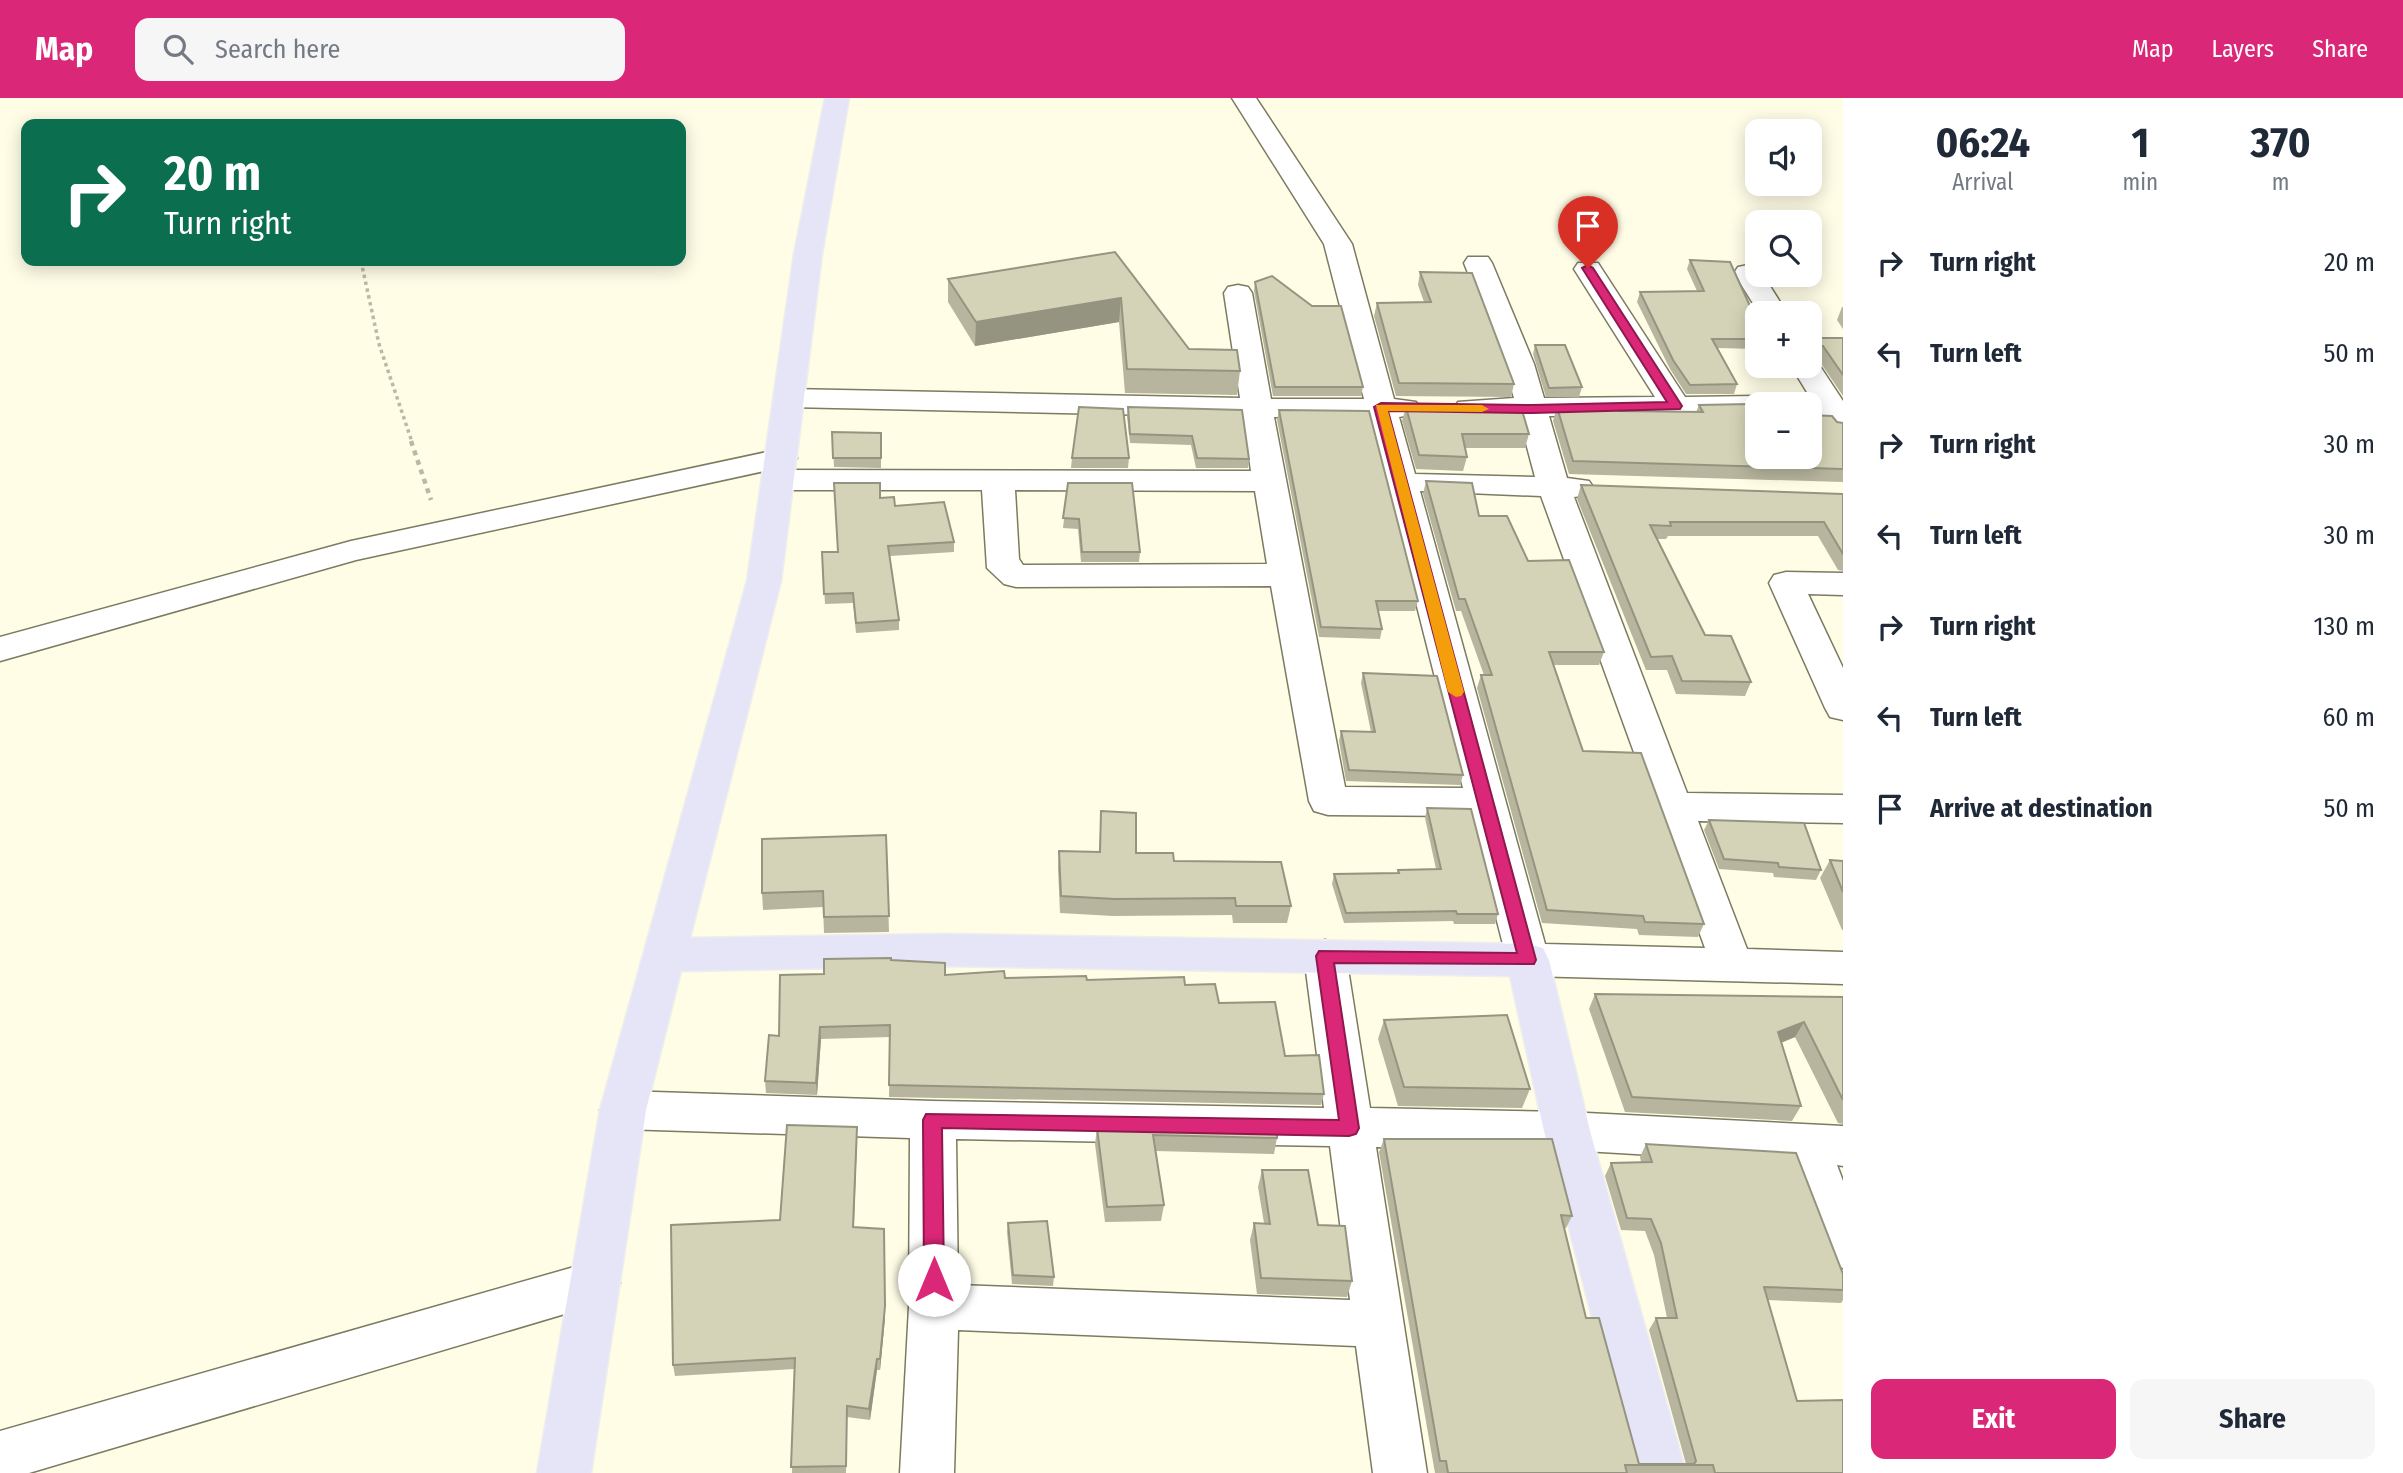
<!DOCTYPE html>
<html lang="en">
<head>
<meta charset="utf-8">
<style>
  body { margin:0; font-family:"Fira Sans Condensed",sans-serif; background:#f6f6f7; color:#1f2937; height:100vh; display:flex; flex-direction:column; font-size:26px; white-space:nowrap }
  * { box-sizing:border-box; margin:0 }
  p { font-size:23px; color:#747a83 }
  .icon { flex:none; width:38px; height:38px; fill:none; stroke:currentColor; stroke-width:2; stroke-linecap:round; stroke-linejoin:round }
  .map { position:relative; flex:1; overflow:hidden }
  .details { display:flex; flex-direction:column; background:#fff; width:560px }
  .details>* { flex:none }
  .hud { position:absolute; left:21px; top:21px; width:665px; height:147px; border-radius:14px; box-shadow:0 4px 18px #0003; background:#0b6e4f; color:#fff; overflow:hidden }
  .fabs { position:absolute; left:1745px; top:21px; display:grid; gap:14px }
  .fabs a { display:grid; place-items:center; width:77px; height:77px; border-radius:14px; background:#fff; box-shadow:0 4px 18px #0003; font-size:35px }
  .pin { position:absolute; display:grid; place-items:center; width:60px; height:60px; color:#fff; margin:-72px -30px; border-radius:50% 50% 50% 0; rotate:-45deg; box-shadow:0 0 7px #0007 }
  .pin .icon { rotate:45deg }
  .me { position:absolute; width:77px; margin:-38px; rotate:0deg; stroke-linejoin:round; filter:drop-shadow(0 0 5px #0008) }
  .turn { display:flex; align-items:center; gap:24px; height:147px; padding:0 28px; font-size:32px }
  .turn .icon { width:91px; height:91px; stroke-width:2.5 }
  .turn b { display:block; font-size:49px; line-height:60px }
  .eta { display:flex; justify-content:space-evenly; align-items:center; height:119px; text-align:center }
  .eta b { font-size:42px; font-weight:700; line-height:49px }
  .action { display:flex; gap:14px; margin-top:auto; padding:14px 28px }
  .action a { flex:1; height:80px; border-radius:14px; background:#db2777; color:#fff; font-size:28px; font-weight:700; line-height:80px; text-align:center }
  .action a+a { background:#f6f6f7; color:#1f2937 }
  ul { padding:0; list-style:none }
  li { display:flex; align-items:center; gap:21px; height:91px; padding:0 28px }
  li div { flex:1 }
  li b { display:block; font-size:26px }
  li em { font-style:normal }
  header { display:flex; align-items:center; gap:42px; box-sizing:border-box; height:98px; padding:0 35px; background:#db2777; color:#fff }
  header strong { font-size:33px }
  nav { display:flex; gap:38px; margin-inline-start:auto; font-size:24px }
  .search { width:490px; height:63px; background:#f6f6f7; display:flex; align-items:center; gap:18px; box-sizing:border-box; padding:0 24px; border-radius:14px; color:#747a83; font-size:26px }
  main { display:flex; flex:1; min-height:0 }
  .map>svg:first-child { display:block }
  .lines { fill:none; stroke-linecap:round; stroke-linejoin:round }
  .minor-casing { stroke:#7c7a61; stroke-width:3 }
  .major-casing { stroke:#eeeeed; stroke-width:3 }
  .path-far1 { stroke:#bbb9a6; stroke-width:3.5; stroke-dasharray:3.5 3.5; stroke-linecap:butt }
  .path { stroke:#bbb9a6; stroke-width:4.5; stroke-dasharray:5 5; stroke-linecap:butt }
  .minor { fill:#fff; fill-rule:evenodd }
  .major { fill:#e6e5f8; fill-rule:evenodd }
  .wall { fill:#b7b59d }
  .shaded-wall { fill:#959480 }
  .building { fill:#d5d3b7; stroke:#959480; stroke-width:2 }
  .route { fill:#db2777; stroke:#8e194d; stroke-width:2 }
  .slow { fill:#f59e0b }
</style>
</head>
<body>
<header>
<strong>Map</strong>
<div class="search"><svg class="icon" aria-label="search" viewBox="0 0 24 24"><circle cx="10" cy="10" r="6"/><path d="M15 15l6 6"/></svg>Search here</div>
<nav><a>Map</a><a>Layers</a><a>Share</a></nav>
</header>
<main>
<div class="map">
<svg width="1843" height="1375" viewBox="0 0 1843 1375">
  <rect width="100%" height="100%" fill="#fffde6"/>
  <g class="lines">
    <defs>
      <g id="minor">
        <path d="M1232 0H1256L1352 146 1394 301 1416 304 1420 310 1416 316 1399 319 1415 376 1535 379 1519 319 1458 316 1454 310 1458 304 1514 300 1504 266 1464 165 1468 159H1488L1492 165 1534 266 1544 300 1655 299 1574 171 1578 165H1598L1685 299 1757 298 1768 301 1772 306H1757V316L1549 318 1567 380 1589 383 1594 390 1589 397 1574 399 1687 695 1843 697V725L1698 723 1747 851 1843 854V886L1528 878 1513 874 1507 862 1470 718 1328 717 1314 713 1309 703 1271 488 1016 489 1004 486 987 470 982 392H778L767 389 762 382 767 375 778 372 1251 373 1243 319 789 309 778 306 774 300 778 294 789 291 1240 300 1224 195 1228 189 1238 187 1248 189 1252 195 1271 301H1364L1324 146ZM1274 319H1369L1463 690 1345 689ZM1015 392 1255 393 1267 466 1023 467 1019 461ZM1420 393 1541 398 1705 850 1545 846Z"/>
        <path d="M1748 167 1757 169V177H1763L1787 215H1759L1734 175 1738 169Z"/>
        <path d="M1810 260 1816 262 1843 303V337L1832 335 1791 268H1810Z"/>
        <path d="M781 351 792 353 797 360 792 367 356 462 0 563V539L351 443Z"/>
        <path d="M1786 474 1843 475V497L1808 496 1843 570V622L1830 619 1825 610 1769 485 1774 477Z"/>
        <path d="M1325 842 1340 846 1346 858 1370 1010 1567 1014 1843 1028V1068L1837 1067 1843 1083V1170L1826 1164 1790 1065 1567 1052 1376 1049 1427 1375H1373L1356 1248 958 1232 954 1375H900L909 1209 910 1040 623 1031 607 1025 600 1012 607 999 623 993 933 1003 1324 1010 1304 858 1310 846ZM956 1041 1330 1048 1350 1202 958 1187Z"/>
        <path d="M595 1163 612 1169 620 1185 612 1201 595 1207 29 1375H0V1333Z"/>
      </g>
      <path id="major" d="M825 0H849L822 156 781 483 690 840 945 836 1528 846 1543 850 1549 862 1590 1033 1686 1375H1632L1544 1033 1510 878 945 868 681 873 646 1012 591 1375H537L600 1012 747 483 794 156Z"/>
    </defs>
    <use href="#minor" class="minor-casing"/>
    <use href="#major" class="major-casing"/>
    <path class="path-far1" d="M361 163 379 246 412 344"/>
    <path class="path" d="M411 343 431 402"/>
    <use href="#minor" class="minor"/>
    <use href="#major" class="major"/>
  </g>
  <g class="wall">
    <path d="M1115 154 1189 251 1240 273 1237 297 1125 295 1119 224 975 248 948 204V181Z"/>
    <path d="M1690 162 1750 208 1757 219V251L1717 250 1737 286 1734 296H1686L1670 271 1637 204 1640 194 1697 193 1687 171Z"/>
    <path d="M1420 174 1514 286 1511 299 1396 298 1374 218 1377 205 1424 204 1418 187Z"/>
    <path d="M1255 184 1363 289 1361 298H1273L1254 193Z"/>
    <path d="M1842 209H1843V231L1837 222Z"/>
    <path d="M1810 240H1843V298L1818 261 1810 258Z"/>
    <path d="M1535 247 1582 289 1579 299H1546L1533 256Z"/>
    <path d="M1699 307 1843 325V384L1569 376 1553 323 1557 309 1618 313 1696 314Z"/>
    <path d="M1128 309 1249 361 1248 370H1196L1191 347 1130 345 1127 319Z"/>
    <path d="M1406 309 1529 336 1525 350H1465L1467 359 1463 373 1416 371 1402 323Z"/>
    <path d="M1279 312 1418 503 1415 513H1378L1382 531 1380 541 1319 539 1277 322Z"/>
    <path d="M832 334 881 335V370L834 369Z"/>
    <path d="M1072 360H1129L1128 370H1071Z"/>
    <path d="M1426 383 1479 418 1528 463 1604 554 1599 567H1554L1583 653 1704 826 1698 839 1639 837 1637 831 1542 825 1477 590 1481 577H1484L1461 513H1456L1423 396Z"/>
    <path d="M1068 385 1140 454 1139 464H1081L1078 431 1063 430Z"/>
    <path d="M1581 387 1843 396V473L1838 472 1818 438H1668L1666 441H1657L1705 537 1751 584 1745 598 1676 596 1667 572H1646L1577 401Z"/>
    <path d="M881 400 954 444V454L890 458 899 522V532L856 535 853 505 825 506 822 454H838Z"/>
    <path d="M1363 575 1463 677 1460 687 1346 683 1339 643 1341 633 1371 634 1361 585Z"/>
    <path d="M1427 710 1498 816 1495 826H1454L1453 823 1344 825 1332 786 1334 776 1397 775 1398 772 1436 771 1425 720Z"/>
    <path d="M1101 713 1136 755 1174 763 1291 808 1287 825H1233L1232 817 1113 818 1060 815 1058 770 1059 753 1099 754Z"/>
    <path d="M1709 722 1821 772 1816 782 1774 779 1773 775 1719 771 1704 732Z"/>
    <path d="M886 737 889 834 824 835 823 809 763 812 762 795Z"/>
    <path d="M1830 762 1843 763V832H1842L1820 780Z"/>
    <path d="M891 862 945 877 1185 887 1219 905 1285 958 1324 996 1321 1007 889 999 890 939 821 941 817 997 766 995 765 983 779 938 824 876Z"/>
    <path d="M1595 896 1843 899V1026L1838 1025 1795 939 1781 945 1801 1008 1792 1023 1625 1014 1589 911Z"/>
    <path d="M1384 922 1530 991 1522 1010 1398 1008 1378 941Z"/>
    <path d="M1097 1030 1277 1040 1274 1056 1156 1053 1164 1107 1161 1123 1105 1124 1095 1046Z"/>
    <path d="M857 1041 854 1129 885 1220 880 1272H877L870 1322 847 1319 846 1375H792L794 1271 675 1278 673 1267 780 1122Z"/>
    <path d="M1384 1041 1572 1118 1566 1130H1564L1586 1220 1639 1366H1686L1649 1232 1656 1220H1667L1654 1157 1645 1133 1621 1132 1605 1078 1611 1065 1641 1064 1640 1059 1646 1046 1843 1176V1202L1841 1205 1768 1202 1797 1303 1843 1375H1435L1379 1054Z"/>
    <path d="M1262 1072 1318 1127 1352 1183 1347 1199 1257 1196 1250 1142 1254 1125H1264L1258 1089Z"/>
    <path d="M1008 1125 1054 1179 1053 1188 1012 1186 1007 1134Z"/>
  </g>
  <g class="shaded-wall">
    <path d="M1121 200 1119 224 975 248 976 224Z"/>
    <path d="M1804 924 1795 939 1770 949 1778 934Z"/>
    <path d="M820 929 821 941 817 997 816 985Z"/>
    <path d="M857 1029V1041L853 1141V1129Z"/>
    <path d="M884 1131 885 1220 880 1272V1261Z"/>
    <path d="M877 1261V1272L870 1322 869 1311Z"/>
  </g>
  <g class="building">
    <path d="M1115 154 1189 251 1237 252 1240 273 1127 271 1121 200 976 224 948 181Z"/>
    <path d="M1690 162 1730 164 1750 208 1757 219V241H1712L1737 286 1690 287 1673 262 1640 194 1704 193Z"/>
    <path d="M1420 174 1472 175 1514 286 1399 285 1377 205 1431 204Z"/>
    <path d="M1272 178 1312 208H1341L1363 289H1275L1255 184Z"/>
    <path d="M1810 240H1843V277L1823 248 1814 245 1811 252 1810 250Z"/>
    <path d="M1535 247H1565L1582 289 1549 290Z"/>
    <path d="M1751 306 1757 314V359H1810V317L1832 318 1837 324 1843 325V371L1573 363 1557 309 1603 308 1617 310 1618 313 1703 314 1699 307Z"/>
    <path d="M1079 309 1123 311 1129 360H1072Z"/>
    <path d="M1128 309 1242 312 1249 361 1197 360 1192 338 1130 336Z"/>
    <path d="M1406 309H1521L1529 336H1462L1467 359 1419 357Z"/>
    <path d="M1279 312 1369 313 1418 503H1376L1382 531 1321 529Z"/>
    <path d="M832 334 881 335V360H833Z"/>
    <path d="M1426 383 1472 385 1479 418H1507L1528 463 1569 462 1604 554H1549L1583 653 1641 655 1704 826 1645 824 1643 818 1547 812 1481 577H1492L1465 501H1459Z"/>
    <path d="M834 385H880V400L894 399 895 408 944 404 954 444 888 448 899 522 856 525 853 495 824 496 822 454H838Z"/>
    <path d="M1068 385H1132L1140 454H1082L1079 421 1063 420Z"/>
    <path d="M1581 387 1843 396V456L1824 424H1670L1671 428 1650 427 1705 537 1731 538 1751 584 1682 583 1672 558 1651 559Z"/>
    <path d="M1363 575 1437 578 1463 677 1349 672 1341 633 1375 634Z"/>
    <path d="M1427 710 1471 711 1498 816H1457L1456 813 1346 815 1334 776 1399 775 1398 772 1441 771Z"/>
    <path d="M1101 713 1136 715V755H1173L1174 763 1281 764 1291 808H1236L1235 800 1115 801 1061 798 1059 753 1100 754Z"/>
    <path d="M1709 722 1804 725 1821 772 1779 769 1778 765 1724 761Z"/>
    <path d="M886 737 889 818 824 819 823 793 762 795V741Z"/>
    <path d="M1830 762 1843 763V794Z"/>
    <path d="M891 860V862L945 865V877L1004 873 1005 880 1086 878 1087 882 1184 879 1185 887 1215 886 1219 905 1275 904 1285 958 1319 957 1324 996 889 987 890 927 820 929 816 985 765 983 769 937 779 938 780 877 824 876V861Z"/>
    <path d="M1595 896 1843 899V1002L1804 924 1778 934 1801 1008 1632 999Z"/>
    <path d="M1507 917 1530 991 1404 989 1384 922Z"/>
    <path d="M787 1027 857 1029 853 1129 884 1131 885 1208 880 1261H877L869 1311 847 1308 846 1368 791 1369 795 1260 673 1267 671 1127 780 1122Z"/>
    <path d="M1097 1030 1277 1034V1040L1153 1037 1164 1107 1107 1109Z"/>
    <path d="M1384 1041H1552L1572 1118 1561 1117 1586 1220H1599L1639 1366H1694L1696 1363 1656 1220H1677L1661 1145 1651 1121 1627 1120 1611 1065 1652 1064 1646 1046 1796 1055 1843 1176V1192L1764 1189 1797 1303 1843 1302V1375H1715L1713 1367H1625L1627 1375H1448L1446 1363H1440Z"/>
    <path d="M1262 1072H1308L1318 1127 1345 1128 1352 1183 1261 1180 1254 1125 1270 1126Z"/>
    <path d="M1047 1123 1054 1179 1013 1177 1008 1125Z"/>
  </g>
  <path class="route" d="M1588 167 1593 170 1682 308 1680 311 1532 315 1388 313 1536 862 1534 866 1334 865 1359 1030 1356 1036 1349 1038 942 1030 944 1182 941 1189 934 1192 927 1189 924 1182 923 1022 926 1016 1339 1022 1316 858 1319 853 1517 855 1374 309 1381 305 1532 307 1667 304 1582 170Z"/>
  <path class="slow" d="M1376 307H1482L1489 311 1482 314 1388 313 1464 594 1461 598 1456 599 1448 594Z"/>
</svg>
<div class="fabs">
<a><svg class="icon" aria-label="sound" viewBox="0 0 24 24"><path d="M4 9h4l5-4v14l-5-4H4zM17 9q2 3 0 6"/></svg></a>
<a><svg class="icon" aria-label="search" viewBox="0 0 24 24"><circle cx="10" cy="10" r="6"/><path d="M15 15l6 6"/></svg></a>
<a>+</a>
<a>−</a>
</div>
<div class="pin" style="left:1588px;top:170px;background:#d93025"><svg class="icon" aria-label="arrive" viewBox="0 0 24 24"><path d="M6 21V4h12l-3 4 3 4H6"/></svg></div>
<svg class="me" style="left:934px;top:1182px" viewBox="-20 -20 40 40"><circle r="19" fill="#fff"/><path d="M0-13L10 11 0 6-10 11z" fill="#db2777"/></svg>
<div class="hud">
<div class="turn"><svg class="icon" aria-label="right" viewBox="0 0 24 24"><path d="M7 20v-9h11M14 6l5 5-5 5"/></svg><div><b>20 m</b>Turn right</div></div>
</div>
</div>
<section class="details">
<div class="eta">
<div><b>06:24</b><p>Arrival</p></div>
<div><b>1</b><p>min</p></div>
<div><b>370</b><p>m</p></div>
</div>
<ul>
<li><svg class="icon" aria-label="right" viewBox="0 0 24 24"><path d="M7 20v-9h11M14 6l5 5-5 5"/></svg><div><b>Turn right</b></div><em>20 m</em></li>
<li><svg class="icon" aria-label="left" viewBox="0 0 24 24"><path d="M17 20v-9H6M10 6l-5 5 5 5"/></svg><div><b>Turn left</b></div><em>50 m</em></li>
<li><svg class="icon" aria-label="right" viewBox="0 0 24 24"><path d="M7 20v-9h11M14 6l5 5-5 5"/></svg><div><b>Turn right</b></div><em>30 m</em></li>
<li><svg class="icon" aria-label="left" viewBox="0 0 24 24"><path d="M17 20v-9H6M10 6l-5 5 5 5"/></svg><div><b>Turn left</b></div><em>30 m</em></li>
<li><svg class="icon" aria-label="right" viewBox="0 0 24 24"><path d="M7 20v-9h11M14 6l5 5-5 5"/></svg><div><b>Turn right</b></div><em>130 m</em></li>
<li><svg class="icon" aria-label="left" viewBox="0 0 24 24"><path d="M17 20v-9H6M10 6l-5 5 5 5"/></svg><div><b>Turn left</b></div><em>60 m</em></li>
<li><svg class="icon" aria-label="arrive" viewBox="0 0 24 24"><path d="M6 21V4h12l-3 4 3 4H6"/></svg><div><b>Arrive at destination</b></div><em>50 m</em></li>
</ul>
<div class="action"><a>Exit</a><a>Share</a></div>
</section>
</main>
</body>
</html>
